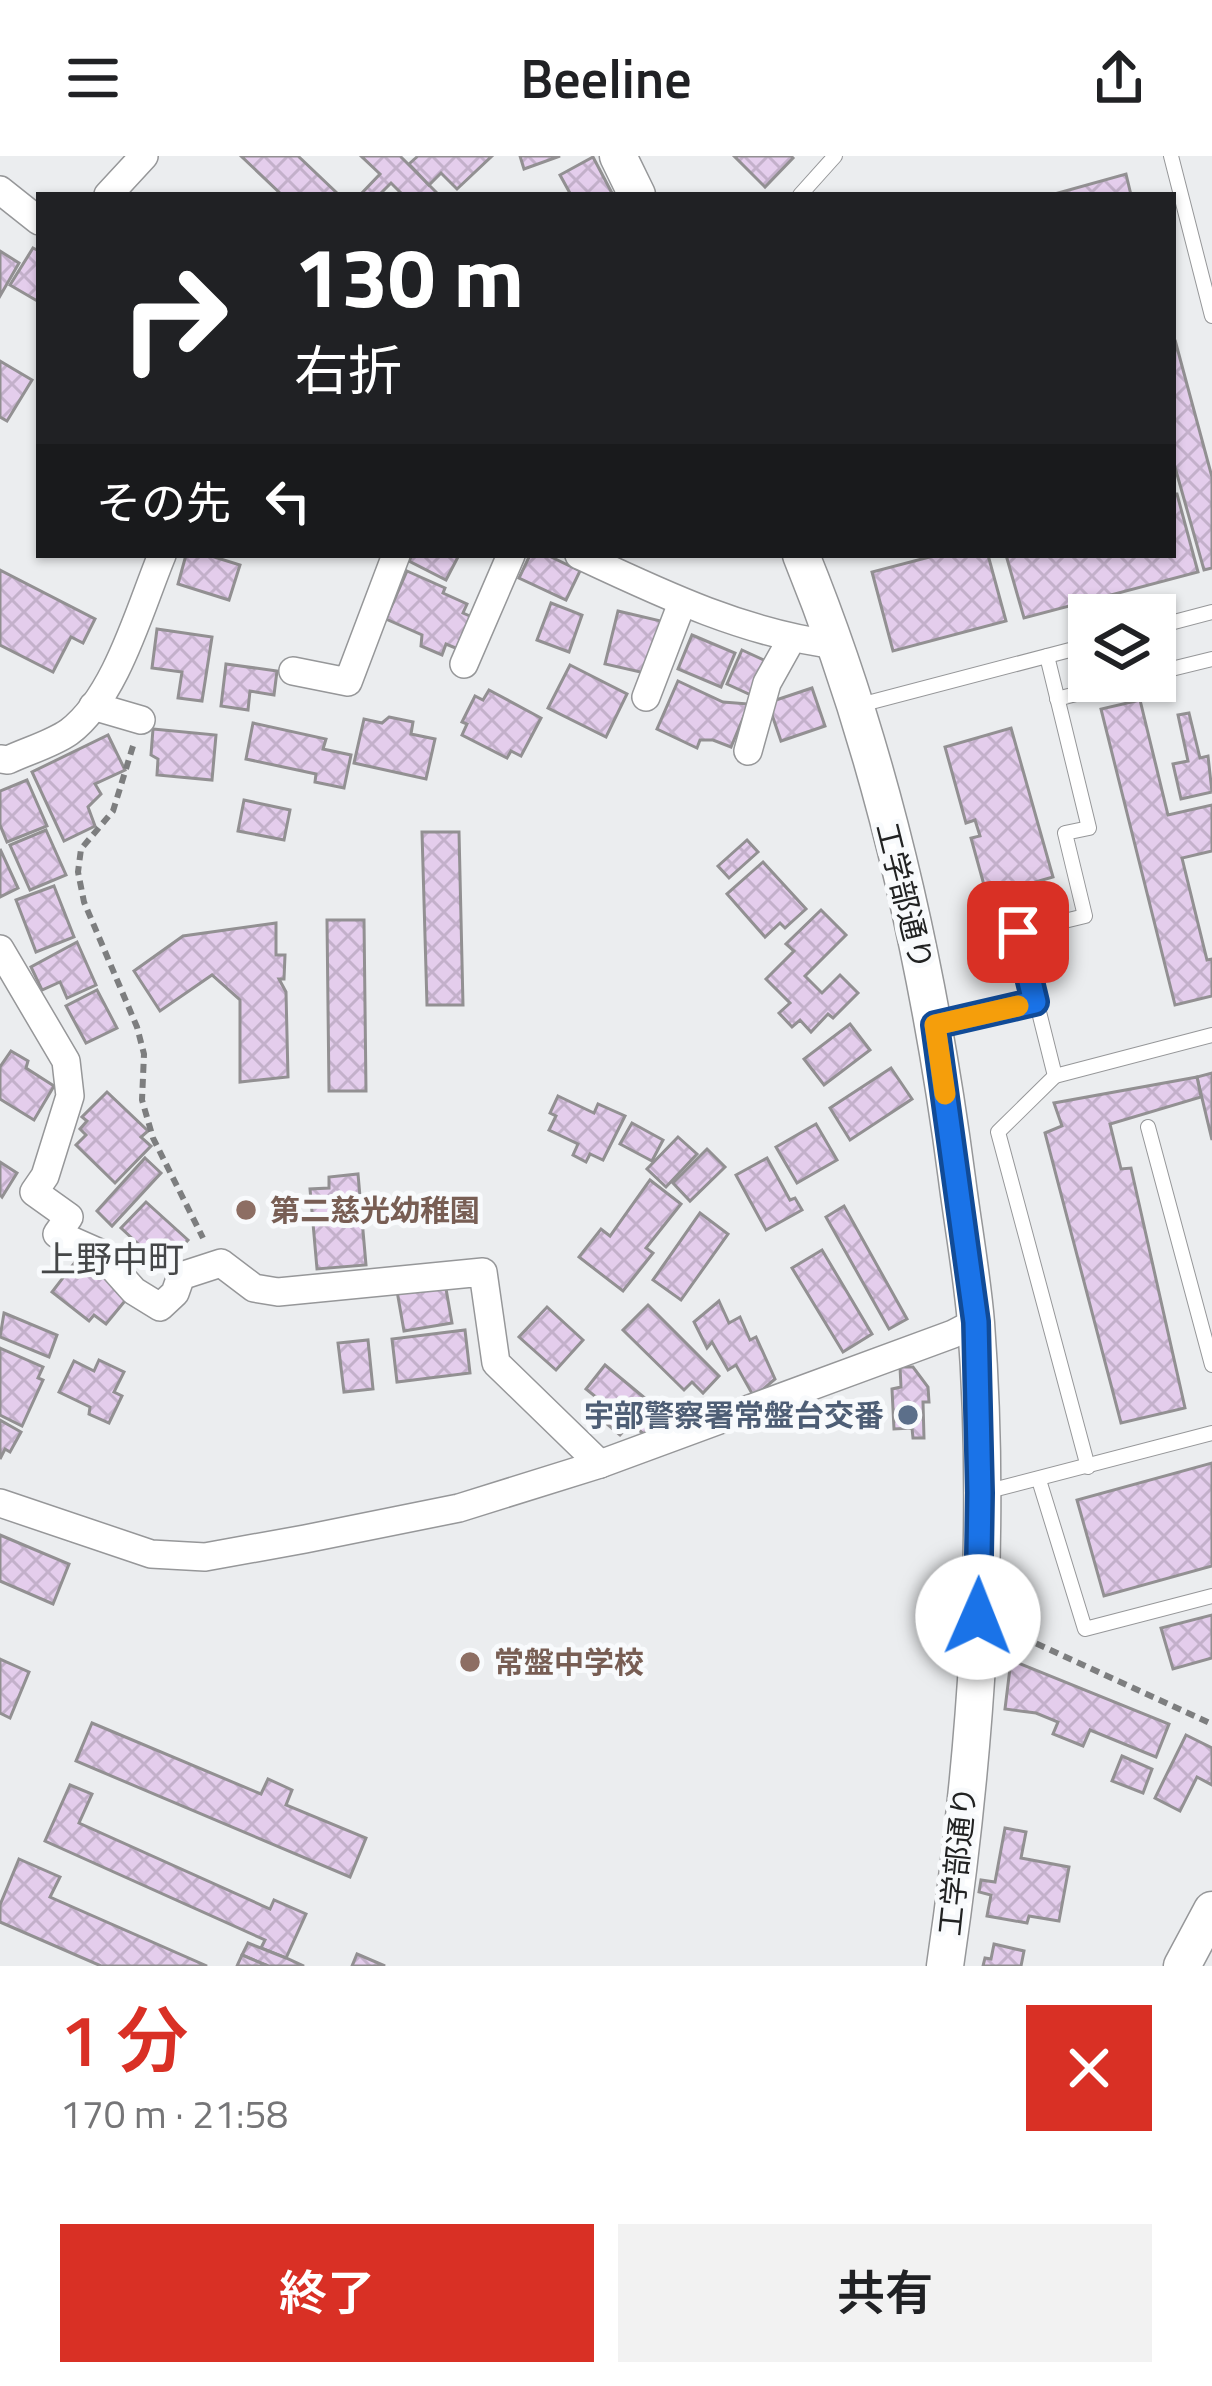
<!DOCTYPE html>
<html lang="ja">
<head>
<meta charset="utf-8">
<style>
  body { margin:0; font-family:"Titillium Web","Noto Sans JP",sans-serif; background:#f2f2f2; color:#202124; height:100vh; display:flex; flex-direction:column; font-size:45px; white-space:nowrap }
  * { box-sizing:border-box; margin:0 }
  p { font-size:39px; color:#757577 }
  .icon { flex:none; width:66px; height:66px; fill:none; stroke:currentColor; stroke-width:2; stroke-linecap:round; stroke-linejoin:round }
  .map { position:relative; height:1810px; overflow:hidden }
  .panel { display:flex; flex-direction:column; background:#fff; flex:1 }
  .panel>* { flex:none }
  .banner { position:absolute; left:36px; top:36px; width:1140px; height:366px; border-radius:0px; box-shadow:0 3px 9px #0004; background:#202124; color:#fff; overflow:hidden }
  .fabs { position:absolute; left:1068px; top:438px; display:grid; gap:24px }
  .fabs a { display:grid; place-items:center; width:108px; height:108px; border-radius:0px; background:#fff; box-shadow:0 3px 9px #0004; font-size:60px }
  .pin { position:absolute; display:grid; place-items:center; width:102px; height:102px; color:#fff; margin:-51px; border-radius:24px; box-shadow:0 6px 18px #0006 }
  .me { position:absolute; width:132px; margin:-66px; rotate:1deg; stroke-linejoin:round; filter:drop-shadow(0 0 9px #0008) }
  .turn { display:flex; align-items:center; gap:42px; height:252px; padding:0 60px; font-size:54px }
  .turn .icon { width:156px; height:156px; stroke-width:2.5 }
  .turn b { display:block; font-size:84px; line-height:102px }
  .then { display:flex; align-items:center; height:114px; padding:0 60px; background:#0003; gap:24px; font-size:45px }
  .round { display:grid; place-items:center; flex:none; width:126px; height:126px; border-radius:0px; background:#f2f2f2 }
  .head { display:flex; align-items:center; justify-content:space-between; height:204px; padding:0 60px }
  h1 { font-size:72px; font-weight:600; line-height:90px; color:#d93025 }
  .action { display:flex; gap:24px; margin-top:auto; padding:24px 60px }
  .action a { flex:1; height:138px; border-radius:0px; background:#d93025; color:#fff; font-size:48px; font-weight:600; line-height:138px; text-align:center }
  .action a+a { background:#f2f2f2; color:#202124 }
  header { display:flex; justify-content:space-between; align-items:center; height:156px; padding:0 60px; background:#fff; font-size:54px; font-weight:600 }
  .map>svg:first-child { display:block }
  .building { fill:url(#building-cross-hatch); stroke:#929092; stroke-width:3 }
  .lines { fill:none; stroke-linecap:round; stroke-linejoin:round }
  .lane-casing { stroke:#969799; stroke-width:16 }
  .street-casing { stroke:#969799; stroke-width:30 }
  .secondary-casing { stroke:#969799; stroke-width:39 }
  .path { stroke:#7d7e7f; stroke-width:6; stroke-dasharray:9 6; stroke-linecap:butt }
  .lane { stroke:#fff; stroke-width:14 }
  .street { stroke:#fff; stroke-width:27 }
  .secondary { stroke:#fff; stroke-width:36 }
  .route-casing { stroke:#114b97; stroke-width:30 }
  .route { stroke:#1a73e8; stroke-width:21 }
  .slow { stroke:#f59e0b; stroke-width:21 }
  .education-dot { fill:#8d6e63; stroke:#f8fafc; stroke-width:4.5 }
  .service-dot { fill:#5c6f8a; stroke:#f8fafc; stroke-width:4.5 }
  .labels { text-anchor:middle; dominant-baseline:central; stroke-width:10; stroke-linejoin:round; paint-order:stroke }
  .street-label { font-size:30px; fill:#212222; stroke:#f8fafc }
  .education-label { font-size:30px; font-weight:bold; fill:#785e54; stroke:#f8fafc; text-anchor:start }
  .service-label { font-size:30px; font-weight:bold; fill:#4e5e75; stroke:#f8fafc; text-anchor:end }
  .quarter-label { font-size:36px; fill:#454748; stroke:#f8fafc }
</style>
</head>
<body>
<header><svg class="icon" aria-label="menu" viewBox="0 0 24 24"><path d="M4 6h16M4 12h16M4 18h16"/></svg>Beeline<svg class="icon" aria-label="share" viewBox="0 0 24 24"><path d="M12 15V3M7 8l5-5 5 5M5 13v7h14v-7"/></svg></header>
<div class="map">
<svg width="1212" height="1810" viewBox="0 0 1212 1810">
  <defs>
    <pattern id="building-cross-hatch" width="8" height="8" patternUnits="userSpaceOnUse" patternTransform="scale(3)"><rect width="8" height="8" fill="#e4cdec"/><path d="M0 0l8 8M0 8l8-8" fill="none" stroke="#c3b0ca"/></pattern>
  </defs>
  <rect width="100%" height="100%" fill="#ebedef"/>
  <g class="building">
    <path d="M241 0H298L339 39H282Z"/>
    <path d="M361 0H400L438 38 403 39 391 27 379 39H360L380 18Z"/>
    <path d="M418 0H492L457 33 441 17 429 29 409 8Z"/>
    <path d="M520 0H560L524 13Z"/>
    <path d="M734 0H791L793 2 765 31Z"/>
    <path d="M593 1 613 39H571L560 19Z"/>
    <path d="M1126 18 1131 39H1051Z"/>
    <path d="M33 92 39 95V146L10 129Z"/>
    <path d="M0 95 19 107 0 140Z"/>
    <path d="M1175 184 1212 321V412L1204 414 1173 304Z"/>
    <path d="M0 205 32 224 7 265 0 261Z"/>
    <path d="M1173 338H1177L1198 416 1024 462 1006 399H1173Z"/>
    <path d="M186 399H208L240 409 229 444 178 428Z"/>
    <path d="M412 399H459L446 424 409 405Z"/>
    <path d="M530 399H547L580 415 566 444 519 422Z"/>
    <path d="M937 399H988L1006 465 893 495 872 416Z"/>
    <path d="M0 414 95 463 83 487 71 481 53 516 0 489Z"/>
    <path d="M407 415 445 432 443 437 467 448 463 457 472 461 458 493 446 488 442 499 421 490 422 479 386 463Z"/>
    <path d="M551 447 582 459 569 496 537 484Z"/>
    <path d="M618 455 661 465 649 518 605 508Z"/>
    <path d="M157 473 212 481 202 545 178 542 182 516 152 512Z"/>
    <path d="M692 479 735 497 721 531 678 513Z"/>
    <path d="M742 494 766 505 751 539 727 528Z"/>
    <path d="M226 508 277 515 274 539 250 535 248 554 221 550Z"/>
    <path d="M570 509 627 538 606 581 548 552Z"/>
    <path d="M678 525 723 546 749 548 731 591 713 584H700L697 592 657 573Z"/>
    <path d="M812 532 825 570 781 585 770 553 773 545Z"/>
    <path d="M489 534 541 562 521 600 511 595 507 602 462 579 467 568 462 566 475 540 483 544Z"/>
    <path d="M1140 544 1168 659 1212 649V695L1182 702 1207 804 1212 803V840L1175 849 1101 553Z"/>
    <path d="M1189 557 1200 602 1208 600 1212 636 1181 643 1173 608 1188 605 1178 559Z"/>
    <path d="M389 561 413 566 411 578 435 583 426 623 354 607 364 563 382 567Z"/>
    <path d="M253 567 326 583 323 593 351 599 344 632 315 626 316 618 246 603Z"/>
    <path d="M1011 572 1053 721 987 740 971 682 980 680 975 664 966 667 945 591Z"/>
    <path d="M153 573 216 579 212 624 157 619 158 603 151 599Z"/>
    <path d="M108 579 125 614 95 628 101 638 88 651 95 670 64 685 32 616Z"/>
    <path d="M27 624 47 670 7 686 0 669V635Z"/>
    <path d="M244 644 290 654 284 684 238 675Z"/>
    <path d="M46 674 66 719 30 734 10 689Z"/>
    <path d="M422 676H459L463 849H427Z"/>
    <path d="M747 684 758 696 729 722 718 710Z"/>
    <path d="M0 693 18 732 0 741Z"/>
    <path d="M763 706 806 753 785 772 780 767 765 781 727 738Z"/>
    <path d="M54 730 74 781 36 796 16 744Z"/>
    <path d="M821 754 846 779 805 820 822 837 840 819 858 837 833 862 828 858 811 876 800 864 792 871 779 857 790 847 766 823 794 795 786 788Z"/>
    <path d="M327 764H364L366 935H329Z"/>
    <path d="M276 767V799H285L284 823H279L286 836 288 921 240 926V844L212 819 160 855 134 815 183 780Z"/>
    <path d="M77 786 96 829 67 842 60 826 42 834 31 811Z"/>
    <path d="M97 834 117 872 86 887 66 850Z"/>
    <path d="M850 868 870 894 824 929 804 903Z"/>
    <path d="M11 895 28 905 26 912 54 930 34 964 0 943V911Z"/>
    <path d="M891 912 912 943 850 984 830 952Z"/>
    <path d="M1212 917V984L1197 921Z"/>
    <path d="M1197 921 1201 941 1110 968 1121 1013 1131 1012 1185 1252 1121 1267 1045 977 1062 970 1054 947Z"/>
    <path d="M107 936 148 975 141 981 151 990 115 1027 76 989 86 979 80 973 87 965 82 961Z"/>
    <path d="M558 940 594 957 598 948 625 960 603 1004 590 998 586 1006 573 999 578 988 549 974 556 960 550 957Z"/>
    <path d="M632 967 663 984 652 1005 620 988Z"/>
    <path d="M816 968 837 1004 797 1027 776 991Z"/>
    <path d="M678 981 697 998 666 1031 647 1013Z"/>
    <path d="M707 993 725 1011 690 1045 673 1027Z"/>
    <path d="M145 1002 161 1017 112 1070 97 1055Z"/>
    <path d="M767 1002 790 1044 795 1042 802 1054 766 1074 736 1019Z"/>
    <path d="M0 1006 17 1017 2 1041 0 1039Z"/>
    <path d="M358 1018 366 1109 317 1113 310 1033 329 1032V1021Z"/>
    <path d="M650 1024 681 1048 646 1092 653 1097 623 1135 579 1101 601 1073 610 1080Z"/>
    <path d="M146 1046 188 1084 163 1111 121 1072Z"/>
    <path d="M844 1050 907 1163 889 1173 826 1061Z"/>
    <path d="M700 1057 728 1078 681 1144 653 1124Z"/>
    <path d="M822 1094 872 1178 843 1196 792 1112Z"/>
    <path d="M79 1101 129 1140 106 1168 94 1159 89 1165 52 1136Z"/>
    <path d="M445 1127 452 1167 404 1175 397 1135Z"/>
    <path d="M719 1145 729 1167 740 1161 750 1184 756 1181 775 1223 754 1241 736 1209 728 1214 712 1186 707 1192 694 1166Z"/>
    <path d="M648 1149 719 1220 703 1237 692 1226 684 1234 623 1174Z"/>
    <path d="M547 1151 583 1184 556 1214 519 1181Z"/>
    <path d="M4 1157 57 1179 49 1201 0 1181Z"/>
    <path d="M465 1174 470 1217 397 1226 392 1183Z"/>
    <path d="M368 1184 373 1233 344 1236 338 1187Z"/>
    <path d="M0 1192 43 1211 38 1222 43 1224 22 1270 0 1259Z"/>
    <path d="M99 1204 124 1216 114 1236 122 1240 109 1267 89 1258 90 1251 59 1236 74 1205 94 1215Z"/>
    <path d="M605 1209 664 1258 646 1280 631 1267 620 1279 588 1252 596 1241 586 1233Z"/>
    <path d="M900 1211H913L928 1231 929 1246H923L924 1282H913L912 1272 894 1273 892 1233 901 1231Z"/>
    <path d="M0 1264 21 1276 10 1296 5 1293 0 1303Z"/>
    <path d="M1212 1307V1410L1104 1440 1077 1344Z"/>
    <path d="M0 1379 69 1408 53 1448 0 1425Z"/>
    <path d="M1212 1459V1502L1173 1513 1161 1472Z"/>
    <path d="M0 1503 29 1516 10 1562 0 1557Z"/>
    <path d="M1011 1504 1169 1568 1156 1601 1090 1574 1083 1590 1053 1578 1058 1566 1036 1557 1005 1553Z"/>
    <path d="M92 1567 261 1638 268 1623 292 1634 286 1649 366 1682 350 1721 76 1605Z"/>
    <path d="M1186 1579 1212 1592V1629L1197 1621 1180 1655 1155 1642Z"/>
    <path d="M1122 1600 1152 1613 1143 1637 1112 1625Z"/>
    <path d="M70 1629 92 1638 79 1667 270 1753 274 1744 306 1758 286 1802 261 1792 265 1784 45 1685Z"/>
    <path d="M1005 1672 1026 1676 1021 1702 1069 1711 1059 1765 1029 1760 1027 1767 987 1760 991 1739 979 1736 981 1724 995 1726Z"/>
    <path d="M19 1703 60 1721 50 1741 207 1810H101L0 1766V1749Z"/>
    <path d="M248 1787 286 1802 304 1810H268L242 1799Z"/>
    <path d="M994 1788 1024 1795 1021 1810H983L985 1802 991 1803Z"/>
    <path d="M357 1798 385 1810H352Z"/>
    <path d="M242 1799 268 1810H237Z"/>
  </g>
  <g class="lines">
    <defs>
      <g id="lane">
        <path d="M1171 0 1212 160"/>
        <path d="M800 39 835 0"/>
        <path d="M1155 471 1212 456"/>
        <path d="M1047 500 1089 672 1065 677 1085 760 1019 776 1055 920 1212 879"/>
        <path d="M1155 517 1212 503"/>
        <path d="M1057 543 1125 525"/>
        <path d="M856 550 1089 489"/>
        <path d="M935 869 1035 846"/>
        <path d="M1055 920 998 976 1088 1311"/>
        <path d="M1148 971 1212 1209"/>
        <path d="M1039 1324 1085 1473 1212 1440"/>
        <path d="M985 1336 1212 1277"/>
      </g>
      <g id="street">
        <path d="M0 34 39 65"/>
        <path d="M108 39 144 0"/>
        <path d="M579 399C662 438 746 478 837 489"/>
        <path d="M464 508 511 399"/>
        <path d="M293 515 348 526 396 399"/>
        <path d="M646 541 682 447"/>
        <path d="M93 550 141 564"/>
        <path d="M748 595 767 527 791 484"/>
        <path d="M0 603 8 604C27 595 52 588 69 576 116 541 140 452 162 399"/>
        <path d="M0 793 66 905 70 940 45 1020 34 1036 69 1061 57 1078 100 1097 134 1135 160 1151 175 1137 181 1120 221 1107 254 1132 278 1136 483 1116 496 1207 600 1308"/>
        <path d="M0 1347 151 1398 205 1401 305 1383 459 1352 600 1308 953 1178 976 1166"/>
      </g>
      <g id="secondary">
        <path d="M618 0 637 39"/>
        <path d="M801 399C882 598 929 810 957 1023 963 1070 972 1119 976 1167 992 1379 976 1600 945 1810"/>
        <path d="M1182 1810 1212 1754"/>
      </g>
    </defs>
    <use href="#lane" class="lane-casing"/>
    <use href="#street" class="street-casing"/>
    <use href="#secondary" class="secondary-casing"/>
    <g class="path">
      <path d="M133 590 113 655 81 693 78 716 84 746 137 871 144 898 142 944 153 982 203 1082"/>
      <path d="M1009 1475 1212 1568"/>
    </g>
    <use href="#lane" class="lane"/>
    <use href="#street" class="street"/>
    <use href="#secondary" class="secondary"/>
  </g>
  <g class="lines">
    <defs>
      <path id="route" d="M978 1461 980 1337 976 1166 935 869 1035 846 1018 776"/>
    </defs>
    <use href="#route" class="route-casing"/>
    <use href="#route" class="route"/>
    <path class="slow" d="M945 938 935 869 1018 850"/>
  </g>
  <g class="education-dot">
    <circle cx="246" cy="1054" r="12"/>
    <circle cx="470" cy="1506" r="12"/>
  </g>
  <circle class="service-dot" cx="908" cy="1259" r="12"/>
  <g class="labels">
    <g class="street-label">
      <text transform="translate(905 740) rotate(76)">工学部通り</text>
      <text transform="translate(957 1705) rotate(-84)">工学部通り</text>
    </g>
    <g class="education-label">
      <text x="270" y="1054">第二慈光幼稚園</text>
      <text x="494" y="1506">常盤中学校</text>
    </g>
    <g class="service-label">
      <text x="884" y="1259">宇部警察署常盤台交番</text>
    </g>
    <g class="quarter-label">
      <text x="112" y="1102">上野中町</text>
    </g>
  </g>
</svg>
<div class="fabs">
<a><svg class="icon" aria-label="layers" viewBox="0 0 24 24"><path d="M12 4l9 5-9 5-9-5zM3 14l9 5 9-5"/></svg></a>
</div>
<div class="pin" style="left:1018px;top:776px;background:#d93025"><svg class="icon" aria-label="arrive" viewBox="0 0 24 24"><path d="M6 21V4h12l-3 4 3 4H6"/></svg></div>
<svg class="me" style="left:978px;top:1461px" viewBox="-20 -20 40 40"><circle r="19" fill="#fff"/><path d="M0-13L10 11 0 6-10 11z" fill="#1a73e8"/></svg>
<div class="banner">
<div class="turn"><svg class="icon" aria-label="right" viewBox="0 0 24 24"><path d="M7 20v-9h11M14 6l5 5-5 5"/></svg><div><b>130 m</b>右折</div></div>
<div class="then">その先<svg class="icon" aria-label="left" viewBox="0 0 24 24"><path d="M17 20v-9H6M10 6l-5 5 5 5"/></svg></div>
</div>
</div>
<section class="panel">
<div class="head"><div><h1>1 分</h1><p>170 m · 21:58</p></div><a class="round" style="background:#d93025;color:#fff"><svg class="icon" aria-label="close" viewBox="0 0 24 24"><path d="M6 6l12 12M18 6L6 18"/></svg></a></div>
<div class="action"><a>終了</a><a>共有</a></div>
</section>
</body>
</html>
